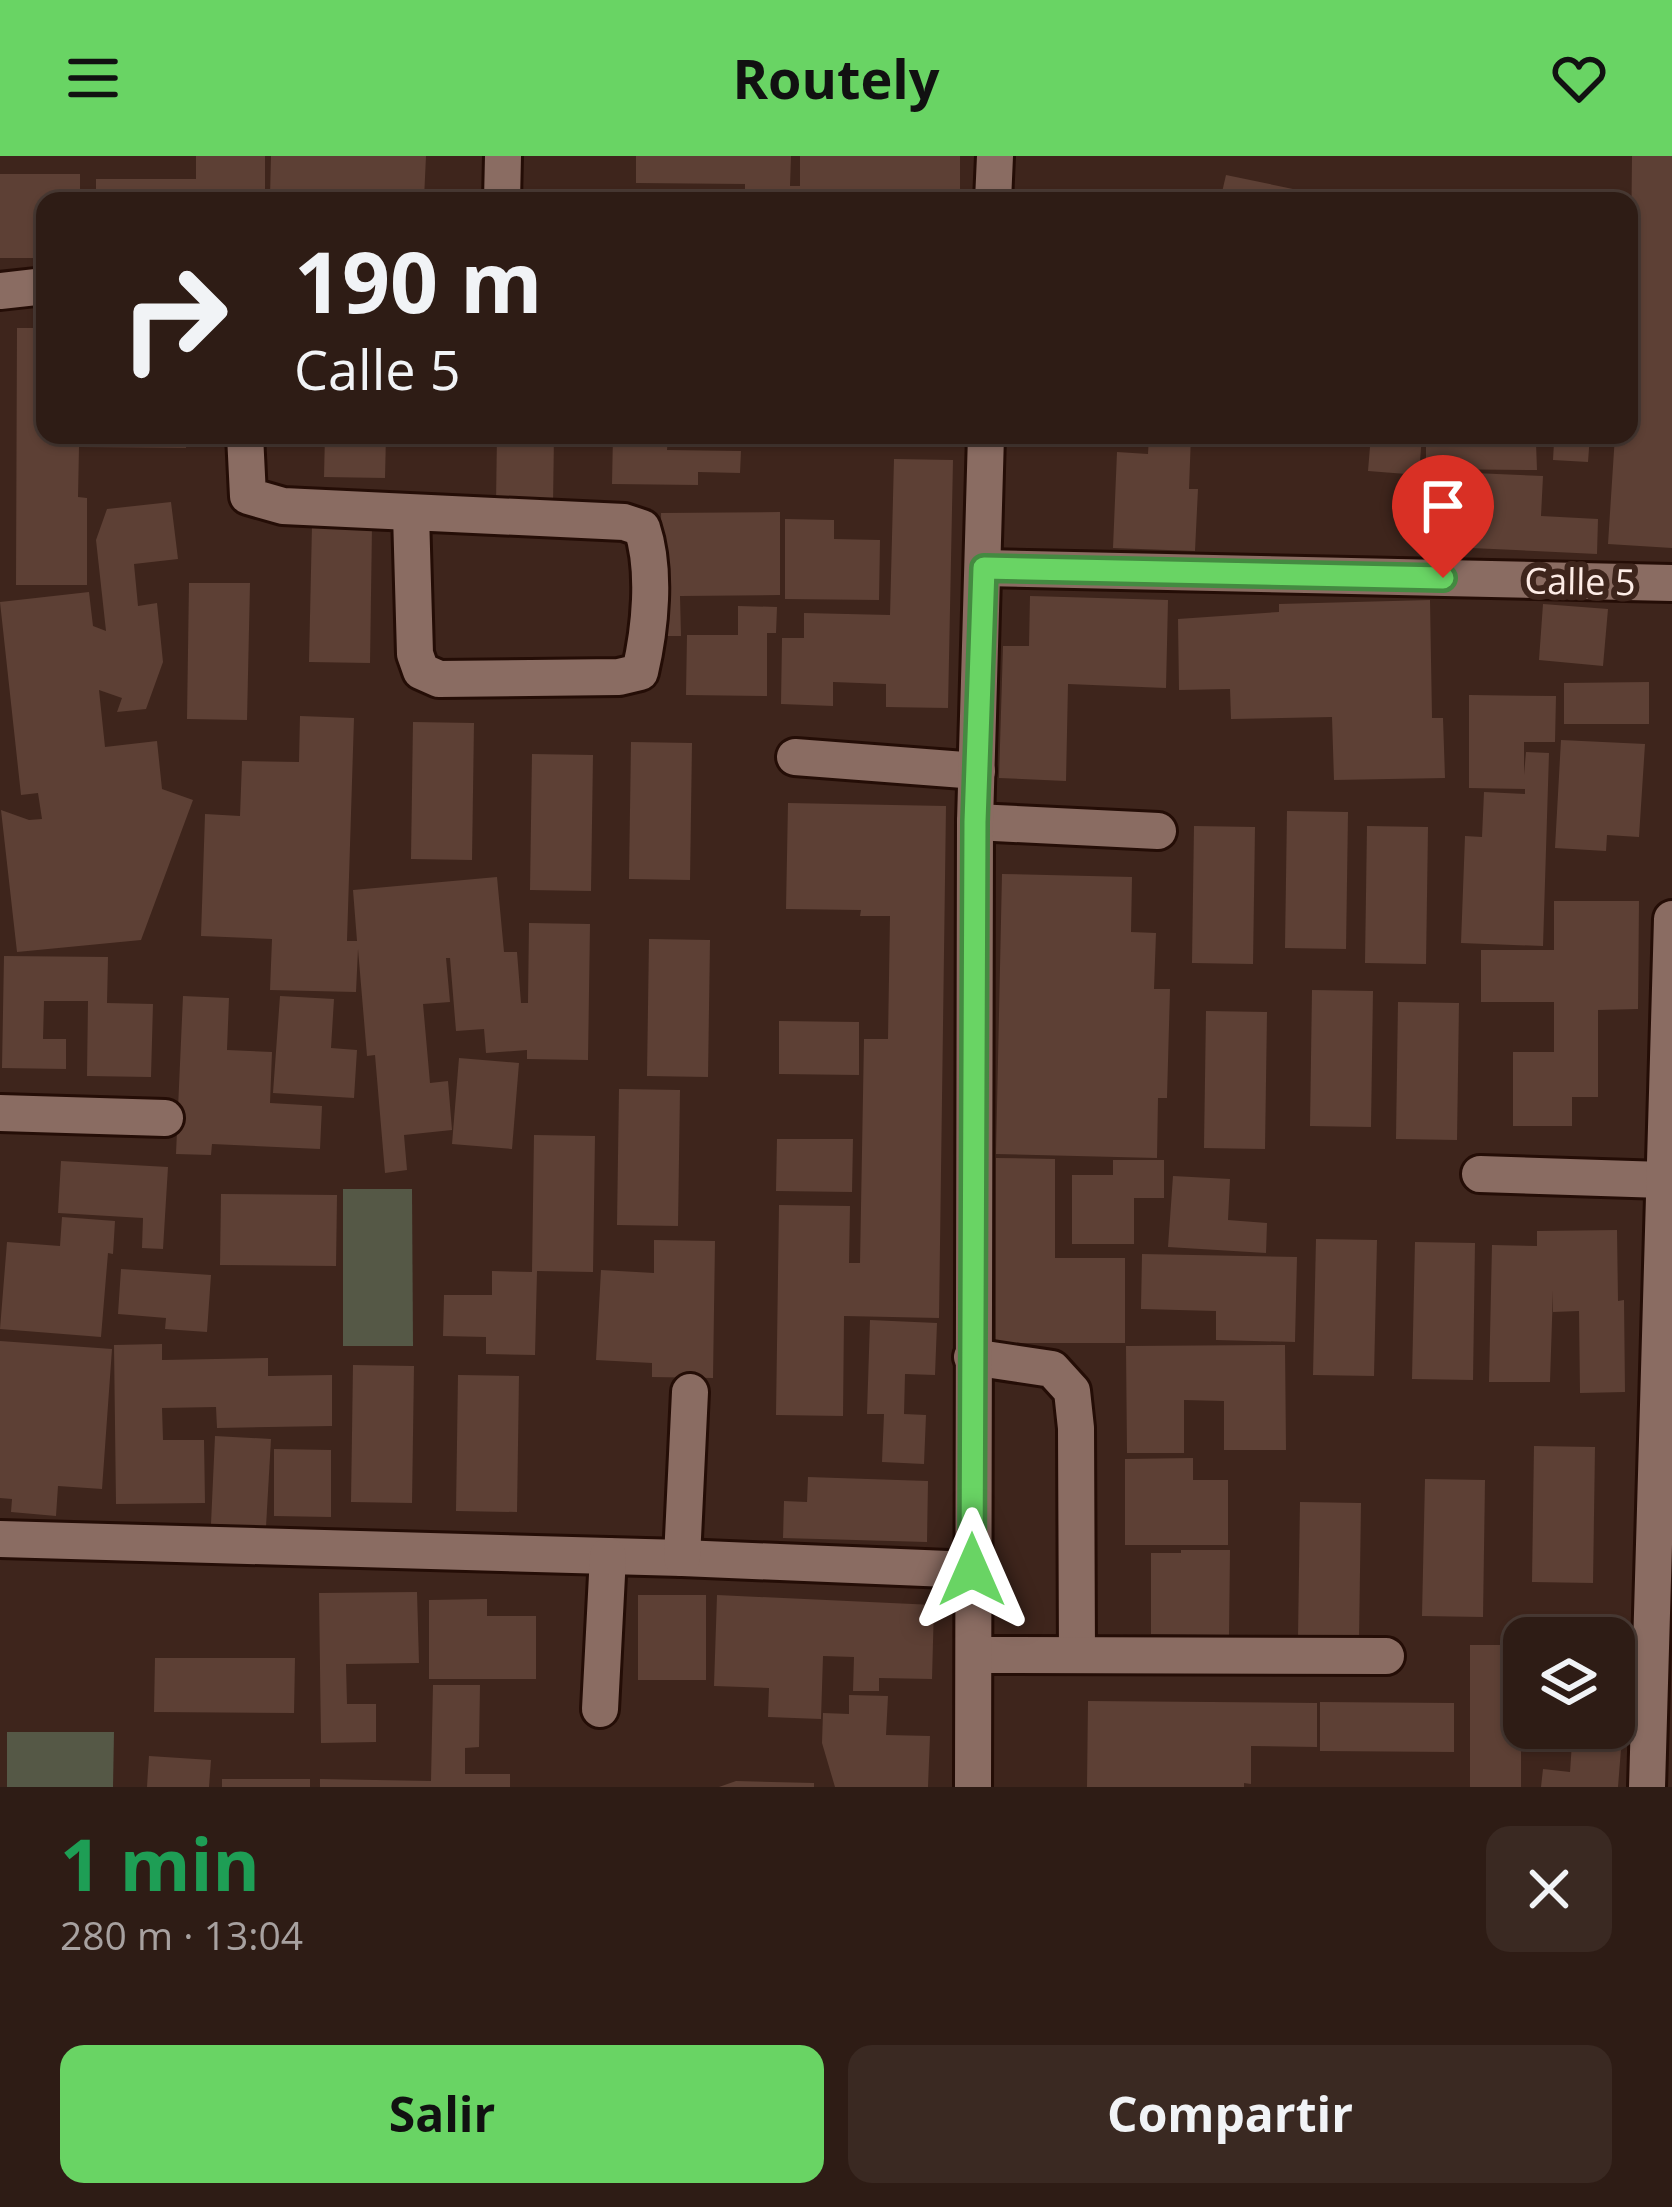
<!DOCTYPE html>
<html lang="es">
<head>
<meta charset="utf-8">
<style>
  body { margin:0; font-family:"Open Sans",sans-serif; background:#3a2922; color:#f1f3f6; height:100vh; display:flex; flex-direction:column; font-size:45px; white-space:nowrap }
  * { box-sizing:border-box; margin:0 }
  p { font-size:39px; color:#a7a1a0 }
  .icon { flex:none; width:66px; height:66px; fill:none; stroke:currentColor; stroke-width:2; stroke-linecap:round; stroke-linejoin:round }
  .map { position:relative; height:1631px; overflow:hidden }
  .side { display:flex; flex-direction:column; background:#2e1c15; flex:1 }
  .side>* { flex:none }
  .hud { position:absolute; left:36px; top:36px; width:1602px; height:252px; border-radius:24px; box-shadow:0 3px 9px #0004,0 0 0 3px #493a34; background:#2e1c15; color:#f1f3f6; overflow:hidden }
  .buttons { position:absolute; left:1503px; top:1461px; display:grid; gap:24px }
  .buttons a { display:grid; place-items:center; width:132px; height:132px; border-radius:24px; background:#2e1c15; box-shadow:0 3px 9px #0004,0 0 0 3px #493a34; font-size:60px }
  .pin { position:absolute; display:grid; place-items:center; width:102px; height:102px; color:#fff; margin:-123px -51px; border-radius:50% 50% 50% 0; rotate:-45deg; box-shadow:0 0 12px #0007 }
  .pin .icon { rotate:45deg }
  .me { position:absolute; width:132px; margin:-66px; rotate:0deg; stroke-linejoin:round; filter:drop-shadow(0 0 9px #0008) }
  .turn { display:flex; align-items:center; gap:42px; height:252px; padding:0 60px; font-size:54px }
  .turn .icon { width:156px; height:156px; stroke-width:2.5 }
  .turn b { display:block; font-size:84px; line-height:102px }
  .round { display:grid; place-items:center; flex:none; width:126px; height:126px; border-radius:24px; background:#3a2922 }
  .head { display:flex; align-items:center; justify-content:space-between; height:204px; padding:0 60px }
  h1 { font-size:72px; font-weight:700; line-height:90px; color:#1e9e55 }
  .cta { display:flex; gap:24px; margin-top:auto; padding:24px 60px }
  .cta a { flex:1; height:138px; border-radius:24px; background:#69d464; color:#111; font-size:48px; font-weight:700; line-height:138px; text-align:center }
  .cta a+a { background:#3a2922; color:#f1f3f6 }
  header { display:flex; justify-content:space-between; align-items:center; height:156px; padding:0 60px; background:#69d464; color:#111; font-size:54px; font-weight:700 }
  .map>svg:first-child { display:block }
  .green { fill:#555846 }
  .building { fill:#5d4035 }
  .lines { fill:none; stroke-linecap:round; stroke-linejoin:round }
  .minor-casing { stroke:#240d06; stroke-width:42 }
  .minor { stroke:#8a6c62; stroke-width:36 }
  .route-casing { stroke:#448a41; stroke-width:30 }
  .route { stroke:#69d464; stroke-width:21 }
  .labels { text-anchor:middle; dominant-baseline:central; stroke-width:12; stroke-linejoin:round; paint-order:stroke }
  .street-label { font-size:36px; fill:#fdece6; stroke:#3e251c }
</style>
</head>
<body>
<header><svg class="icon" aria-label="menu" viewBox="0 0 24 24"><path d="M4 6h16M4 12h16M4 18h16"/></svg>Routely<svg class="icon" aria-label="heart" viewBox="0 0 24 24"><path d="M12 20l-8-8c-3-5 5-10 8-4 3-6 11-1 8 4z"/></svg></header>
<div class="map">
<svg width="1672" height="1631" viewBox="0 0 1672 1631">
  <rect width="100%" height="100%" fill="#3e251c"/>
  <g class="green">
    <path d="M343 1033H412L413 1190H343Z"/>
    <path d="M7 1576H114L113 1631H7Z"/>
  </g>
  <g class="building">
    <path d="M196 0H265V45H96V23H196Z"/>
    <path d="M271 0H426L424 43 348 41V45H306V42L270 40Z"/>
    <path d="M636 0H791L790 30H800V0H960V45H745V28L636 27Z"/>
    <path d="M1632 0H1672V392L1608 388 1615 279H1629Z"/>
    <path d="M0 18H80V45H45V102H0Z"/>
    <path d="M1226 19 1341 43V45H1220Z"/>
    <path d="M17 172H45V279H187L186 292 79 291 78 341 87 342V429H16Z"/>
    <path d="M325 279H386L385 322 324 321Z"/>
    <path d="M497 279H554L553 348H496Z"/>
    <path d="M613 279H668L667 294 741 295 740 317 698 316V329L612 328Z"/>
    <path d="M1149 279H1191L1189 333H1198L1195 395 1113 392 1117 296 1148 298Z"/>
    <path d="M1371 279H1422L1419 319 1368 315Z"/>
    <path d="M1426 279H1468V287H1536L1537 314 1426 313Z"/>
    <path d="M1498 279H1590L1588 306 1553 304 1554 286 1498 282Z"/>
    <path d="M894 303 953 304 948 552 886 551V528L833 526V550L781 548 782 482H804V457L890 459Z"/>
    <path d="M1474 317 1543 320 1541 360 1598 363 1597 398 1471 392Z"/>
    <path d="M171 346 178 403 134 408 138 450 157 447 163 506 146 553 117 556 122 542 99 534 105 591 157 585 162 633 193 644 141 784 17 796 1 654 29 664 42 663 38 637 21 639 0 446 89 436 93 470 106 475 96 384 107 353Z"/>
    <path d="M780 356V439L680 440 681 480H662L661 357Z"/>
    <path d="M785 363 834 364V383L880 384 879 444 785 443Z"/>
    <path d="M312 369 372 370 370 507 309 506Z"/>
    <path d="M189 427H250L247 564 187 563Z"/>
    <path d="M1030 440 1168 444 1166 532 1068 528 1066 625 999 622 1003 490H1029Z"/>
    <path d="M1430 444 1432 562H1443L1445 622 1334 624 1332 561 1231 563 1230 533 1179 534 1178 463 1279 456V448Z"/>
    <path d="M1543 448 1608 453 1603 510 1539 504Z"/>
    <path d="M738 450 777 451 776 477H767V540L686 539 687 479H738Z"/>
    <path d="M1649 526V568H1564V527Z"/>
    <path d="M1469 539 1556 540 1555 586H1524V619L1526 596 1549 597 1543 790 1461 787 1465 680 1482 681 1484 636 1525 638V633L1469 632Z"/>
    <path d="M300 560 354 562 347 785H357L353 734 497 721 504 796H517L521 847H528L529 767 590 768 588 904 527 903V894L486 897 484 873 456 875 450 802H446L450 846 423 848 430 927 448 925 452 974 404 979 407 1014 385 1017 375 899 367 900 358 793 356 836 270 834 272 783 201 780 205 658 240 660 242 605 299 606Z"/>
    <path d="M413 566 474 567 472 704 411 703Z"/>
    <path d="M1561 584 1645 588 1639 681 1607 679 1606 695 1555 692Z"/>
    <path d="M631 586 692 587 690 724 629 723Z"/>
    <path d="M532 598 593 599 591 735 530 734Z"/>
    <path d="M788 647 946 650 939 1162 844 1160 843 1260 776 1259 779 1049 850 1050 849 1107H860L864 883H888L890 760H860L861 754 786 753Z"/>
    <path d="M1287 655 1348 656 1346 793 1285 792Z"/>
    <path d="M1194 670 1255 671 1253 808 1192 807Z"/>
    <path d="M1367 670 1428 671 1426 808 1365 807Z"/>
    <path d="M1002 718 1132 721 1131 776 1156 777 1154 833H1170L1167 942H1158L1157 1002 996 998Z"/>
    <path d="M1554 745H1639L1638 853 1598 854V941H1572V970H1513V896H1554V846H1481V794H1554Z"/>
    <path d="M649 783 710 784 708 921 647 920Z"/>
    <path d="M4 800 108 801 107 847 153 848 151 921 87 920 88 845H44L43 883H66V913L2 912Z"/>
    <path d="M1312 834 1373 835 1371 971 1310 970Z"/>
    <path d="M183 840 229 842 227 894 272 896 270 947 322 950 320 993 212 988 211 999 176 998Z"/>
    <path d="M280 840 334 843 331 892 357 894 354 942 273 937Z"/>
    <path d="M1398 846 1459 847 1457 984 1396 983Z"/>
    <path d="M1206 855 1267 856 1265 993 1204 992Z"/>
    <path d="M779 865 859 866V919L779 918Z"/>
    <path d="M459 902 519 907 512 993 452 988Z"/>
    <path d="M619 933 680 934 678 1070 617 1069Z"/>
    <path d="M534 979 595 980 593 1116 537 1115 535 1199 486 1198V1181L443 1180 444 1139H492V1115L532 1116Z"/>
    <path d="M777 983H853L852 1036 776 1035Z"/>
    <path d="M996 1002 1055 1003V1102H1125V1187H996Z"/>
    <path d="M1113 1004H1164V1042H1134V1088H1072V1019H1113Z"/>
    <path d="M61 1005 168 1011 163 1093 142 1092 143 1062 58 1057Z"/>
    <path d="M1173 1020 1230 1023 1228 1064 1267 1067 1266 1097 1168 1091Z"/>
    <path d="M221 1038 337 1039 336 1110 220 1109Z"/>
    <path d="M62 1061 115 1065 113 1098 108 1097 101 1181 0 1173 7 1086 60 1090Z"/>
    <path d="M1617 1074 1618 1145 1624 1144 1625 1236 1580 1237 1579 1155 1553 1156V1134L1550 1226H1489L1492 1089 1537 1090V1075Z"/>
    <path d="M1316 1083 1377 1084 1374 1220 1313 1219Z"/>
    <path d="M654 1084 715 1085 713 1222 652 1221V1207L596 1204 601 1114 654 1117Z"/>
    <path d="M1415 1086 1475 1087 1473 1224 1412 1223Z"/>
    <path d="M1142 1098 1297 1101 1295 1186 1216 1184V1155L1141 1153Z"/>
    <path d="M121 1113 211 1119 207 1176 165 1173 166 1162 118 1158Z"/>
    <path d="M870 1164 937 1167 935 1219 905 1218 904 1258 926 1259 924 1308 882 1306 884 1258H867Z"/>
    <path d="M0 1185 112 1193 102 1333 58 1330 56 1360 11 1356 12 1343 0 1342Z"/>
    <path d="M162 1188V1204L268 1202V1220L332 1219V1270L217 1272 216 1251 162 1252 163 1284H204L205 1347 116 1348 114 1189Z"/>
    <path d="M1285 1189 1286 1294H1224V1245L1184 1244V1297H1127L1126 1190Z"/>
    <path d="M353 1209 414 1210 412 1347 351 1346Z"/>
    <path d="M458 1219 519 1220 517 1356 456 1355Z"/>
    <path d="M215 1280 271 1283 266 1371 211 1368Z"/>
    <path d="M1534 1290 1595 1291 1593 1427 1532 1426Z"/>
    <path d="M274 1293 331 1294V1361L274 1360Z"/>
    <path d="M1193 1302V1324H1228V1389H1125V1303Z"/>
    <path d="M808 1321 928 1325 927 1386 783 1382 784 1345 807 1346Z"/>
    <path d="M1425 1323 1485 1324 1483 1461 1422 1460Z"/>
    <path d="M1300 1346 1361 1347 1359 1484 1298 1483Z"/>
    <path d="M1181 1394H1230L1229 1479 1151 1478V1397H1181Z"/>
    <path d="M417 1436 419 1507 346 1508 347 1548H376V1586L321 1587 319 1437Z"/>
    <rect x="638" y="1439" width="68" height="85"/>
    <path d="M717 1439 934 1449 932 1523 879 1522V1535H853L854 1501 823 1500 821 1563 768 1561 769 1532 714 1530Z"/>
    <path d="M487 1443V1460H536V1523H429V1444Z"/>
    <rect x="1470" y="1489" width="51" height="142"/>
    <path d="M155 1502H295L294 1557 154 1556Z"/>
    <path d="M433 1529H480L479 1591 465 1592V1618H510V1631H320V1623L431 1625Z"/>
    <path d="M849 1539 888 1540 886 1579 930 1580 928 1631H835L822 1587 823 1557 849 1558Z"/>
    <path d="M1088 1545 1317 1547V1591L1251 1590V1628L1244 1627V1631H1087Z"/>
    <path d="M1320 1546 1454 1547V1596L1320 1595Z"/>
    <path d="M1614 1567 1623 1568 1618 1631H1541L1543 1613 1570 1616 1573 1572H1614Z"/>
    <path d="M149 1600 211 1604 209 1631H147Z"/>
    <rect x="222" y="1623" width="88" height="8"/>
    <path d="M736 1625 814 1627V1631H719Z"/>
  </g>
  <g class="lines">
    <defs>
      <g id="minor">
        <path d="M502 45 503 0"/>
        <path d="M993 45 995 0"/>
        <path d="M0 135 45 130"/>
        <path d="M245 279 248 340 283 350 624 366 642 372C656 414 650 473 640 516L619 521 439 523 421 515 415 498 411 358"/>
        <path d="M984 412 1672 427"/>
        <path d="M795 601 977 615"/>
        <path d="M975 666 1158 675"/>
        <path d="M0 957 165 962"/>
        <path d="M1480 1018 1663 1024"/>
        <path d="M972 1201 1052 1213 1072 1235 1076 1272 1077 1497"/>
        <path d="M0 1383 682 1402 972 1414"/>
        <path d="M682 1402 690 1236"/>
        <path d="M974 1499 1386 1500"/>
        <path d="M600 1553 608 1400"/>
        <path d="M973 1631 975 666 986 279"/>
        <path d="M1647 1631 1672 763"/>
      </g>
    </defs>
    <use href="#minor" class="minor-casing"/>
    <use href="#minor" class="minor"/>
  </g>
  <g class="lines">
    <defs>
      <path id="route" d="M972 1414 975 666 984 412 1443 422"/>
    </defs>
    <use href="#route" class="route-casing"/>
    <use href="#route" class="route"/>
  </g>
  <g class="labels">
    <g class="street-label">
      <text transform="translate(1580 425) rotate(1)">Calle 5</text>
    </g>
  </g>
</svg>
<div class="buttons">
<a><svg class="icon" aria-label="layers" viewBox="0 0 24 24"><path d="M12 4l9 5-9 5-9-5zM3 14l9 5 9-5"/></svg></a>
</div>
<div class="pin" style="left:1443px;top:422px;background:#d93025"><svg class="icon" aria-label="arrive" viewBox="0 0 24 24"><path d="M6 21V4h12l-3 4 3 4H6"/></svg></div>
<svg class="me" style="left:972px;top:1414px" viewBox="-20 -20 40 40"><path d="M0-17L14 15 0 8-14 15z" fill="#69d464" stroke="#fff" stroke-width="4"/></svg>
<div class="hud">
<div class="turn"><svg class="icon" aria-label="right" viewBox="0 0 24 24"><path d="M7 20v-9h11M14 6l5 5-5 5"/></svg><div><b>190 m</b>Calle 5</div></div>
</div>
</div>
<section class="side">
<div class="head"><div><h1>1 min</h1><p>280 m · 13:04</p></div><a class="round"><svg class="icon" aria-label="close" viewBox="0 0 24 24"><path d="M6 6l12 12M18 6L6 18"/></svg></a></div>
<div class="cta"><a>Salir</a><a>Compartir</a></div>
</section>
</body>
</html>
